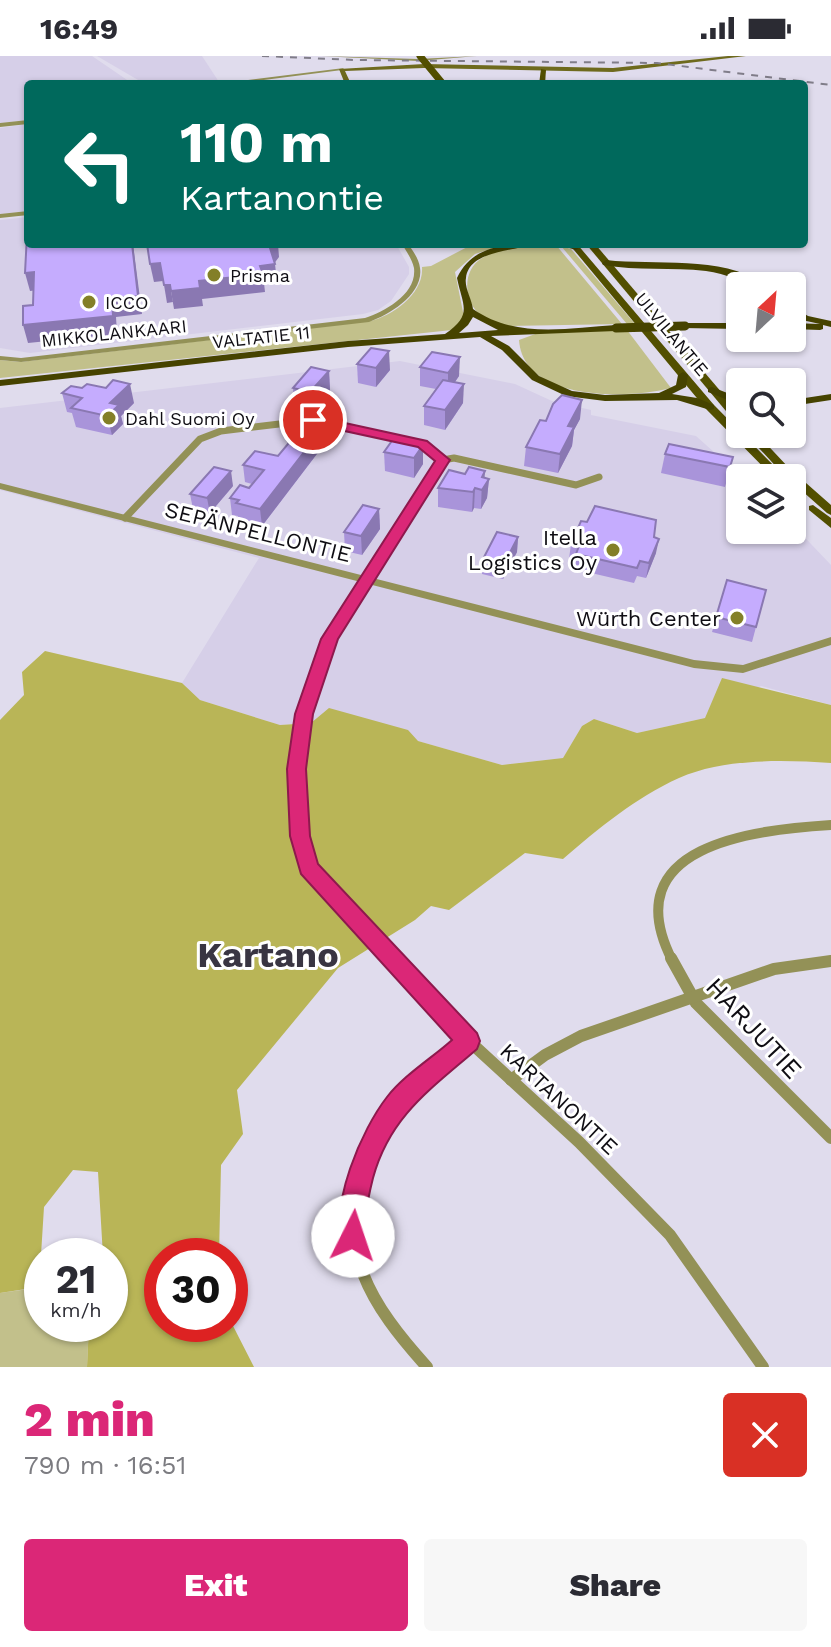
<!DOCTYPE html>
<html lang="en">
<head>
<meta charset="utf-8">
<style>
  body { margin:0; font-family:"Work Sans",sans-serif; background:#f7f7f7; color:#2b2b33; height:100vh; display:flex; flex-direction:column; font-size:30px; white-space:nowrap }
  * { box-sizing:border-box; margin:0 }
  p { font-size:26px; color:#7c7c81 }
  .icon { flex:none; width:44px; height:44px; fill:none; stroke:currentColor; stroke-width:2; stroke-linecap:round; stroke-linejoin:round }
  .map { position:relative; height:1311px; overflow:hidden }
  .sheet { display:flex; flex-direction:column; background:#fff; flex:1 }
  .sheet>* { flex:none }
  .top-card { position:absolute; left:24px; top:24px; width:784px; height:168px; border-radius:8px; box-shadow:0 2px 6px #0004; background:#00695c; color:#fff; overflow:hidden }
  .needle { width:52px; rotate:26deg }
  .controls { position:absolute; left:726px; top:216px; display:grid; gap:16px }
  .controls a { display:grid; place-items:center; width:80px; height:80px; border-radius:8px; background:#fff; box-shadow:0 2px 6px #0004; font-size:40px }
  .speed { position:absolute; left:24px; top:1182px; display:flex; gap:16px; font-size:40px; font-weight:700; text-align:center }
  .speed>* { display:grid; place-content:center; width:104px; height:104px; border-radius:50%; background:#fff; box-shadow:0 2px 6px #0004; line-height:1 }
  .speed small { font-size:20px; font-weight:400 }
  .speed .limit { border:12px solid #d22; background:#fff; color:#111 }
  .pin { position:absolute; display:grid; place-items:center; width:68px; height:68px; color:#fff; margin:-34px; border:4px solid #fff; border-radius:50%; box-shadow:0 2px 8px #0007 }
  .me { position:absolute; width:88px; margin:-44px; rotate:4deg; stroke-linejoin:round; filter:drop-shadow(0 0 6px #0008) }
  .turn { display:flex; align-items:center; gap:28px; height:168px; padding:0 24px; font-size:36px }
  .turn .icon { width:104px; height:104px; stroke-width:2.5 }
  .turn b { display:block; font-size:56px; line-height:68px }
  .round { display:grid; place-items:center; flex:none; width:84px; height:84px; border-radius:8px; background:#f7f7f7 }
  .overview { display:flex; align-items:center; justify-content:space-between; height:136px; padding:0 24px }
  h1 { font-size:48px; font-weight:800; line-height:60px; color:#db2777 }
  .cta { display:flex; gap:16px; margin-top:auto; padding:16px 24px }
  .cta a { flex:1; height:92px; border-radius:8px; background:#db2777; color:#fff; font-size:32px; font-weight:800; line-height:92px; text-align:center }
  .cta a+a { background:#f7f7f7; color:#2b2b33 }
  .status { display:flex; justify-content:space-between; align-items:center; height:56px; padding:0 40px; background:#fff; direction:ltr }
  .status svg { height:22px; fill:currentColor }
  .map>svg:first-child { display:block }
  .built { fill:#d6cfe8 }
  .green { fill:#c2c08b }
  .forest { fill:#b9b557 }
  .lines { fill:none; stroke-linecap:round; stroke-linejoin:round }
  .minor-far2 { stroke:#939157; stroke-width:7 }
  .minor-far1 { stroke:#939157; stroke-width:10 }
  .minor { stroke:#939157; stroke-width:12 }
  .tertiary { fill:#939157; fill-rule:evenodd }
  .secondary { fill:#6e6a1d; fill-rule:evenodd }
  .primary { fill:#524f00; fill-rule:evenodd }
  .trunk { fill:#464300; fill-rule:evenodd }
  .rail { stroke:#807d89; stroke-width:2; stroke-dasharray:7 7; stroke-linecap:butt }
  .primary-bridge { stroke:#524f00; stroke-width:7 }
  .trunk-bridge { stroke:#464300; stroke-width:9 }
  .wall { fill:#a994da }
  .shaded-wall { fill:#8a78b2 }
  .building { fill:#c5acfe; stroke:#8a78b2; stroke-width:2 }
  .route { fill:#db2777; stroke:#8e194d; stroke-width:2 }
  .poi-dot { fill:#837f27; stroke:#fff; stroke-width:3 }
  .labels { text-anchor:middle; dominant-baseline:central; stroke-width:6; stroke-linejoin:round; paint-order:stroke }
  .far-poi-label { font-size:18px; fill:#0f0d13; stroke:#fff; text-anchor:start }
  .far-street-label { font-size:18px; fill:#0f0d13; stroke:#fff }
  .street-label { font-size:22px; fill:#0f0d13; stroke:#fff }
  .poi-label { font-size:22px; fill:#0f0d13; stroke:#fff; text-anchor:end }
  .near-street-label { font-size:26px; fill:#0f0d13; stroke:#fff }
  .near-district-label { font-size:36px; font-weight:bold; fill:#393542; stroke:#fff }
</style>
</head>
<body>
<div class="status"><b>16:49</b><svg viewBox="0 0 49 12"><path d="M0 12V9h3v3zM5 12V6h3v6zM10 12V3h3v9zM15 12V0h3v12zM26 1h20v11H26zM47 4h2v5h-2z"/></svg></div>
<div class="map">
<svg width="831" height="1311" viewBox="0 0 831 1311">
  <rect width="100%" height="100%" fill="#e0dced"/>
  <g class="built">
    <path d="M0 0H92L133 28H52L49 25V28H28V64L0 67Z"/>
    <path d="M97 0H202L219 26 145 28Z"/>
    <path d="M28 68V155L0 158V72Z"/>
    <path d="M28 161V188H396L409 211V218L391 245 378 254 363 258 30 297 0 292V164Z"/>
    <path d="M400 305 515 328 552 345 591 354V359L696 380 743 422H740V474H792V468L831 509V649L761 630 705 662 637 677 594 663 582 670 563 702 502 709 418 685 311 667 280 669 200 644 182 627 259 502 0 434V352Z"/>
  </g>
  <g class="green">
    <path d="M473 188H507L475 198 455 216 464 261 452 274 0 322V304L20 306 371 265C393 259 424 238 422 211L431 210Z"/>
    <path d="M556 189 622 268 506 270C496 268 485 264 478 257 463 242 463 213 482 202 503 189 532 190 556 189Z"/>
    <path d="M561 190 571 193 635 268H627Z"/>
    <path d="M627 274 671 332C629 343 523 346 519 284L538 277Z"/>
    <path d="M42 1231V1268H89L87 1311H0V1237Z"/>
  </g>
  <path class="forest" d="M45 595 182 627 200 644 280 669 311 667 329 652 408 674 418 685 502 709 563 702 582 670 594 663 637 677 705 662 722 622 831 649V707C783 704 724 702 679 722 635 742 599 772 563 803L525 797 449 854 431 850 415 864 338 912 237 1034 243 1078 221 1109 219 1200H162V1268H230V1264L254 1311H87L89 1268H110V1200H103L98 1116 73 1114 44 1151 39 1231 0 1237V664L24 639 22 616Z"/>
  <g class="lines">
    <g class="minor-far2">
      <path d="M443 404 454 402 576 429 599 421"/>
      <path d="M125 462 200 383 221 375 313 364 422 388 443 404 327 587"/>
    </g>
    <g class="minor-far1">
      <path d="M328 585C304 646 293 707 301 772 303 785 304 804 311 814 330 842 370 878 394 904"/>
      <path d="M672 904C614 789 753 774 831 769"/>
    </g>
    <g class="minor">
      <path d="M393 902 469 985 579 1086 670 1179 763 1311"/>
      <path d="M671 902 696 947 831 1082"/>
      <path d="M511 1024 545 999 581 980 774 913 831 905"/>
      <path d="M427 1311C371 1249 334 1193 364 1108 372 1086 383 1062 399 1044 419 1021 446 1004 469 985"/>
    </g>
    <g class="tertiary">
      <path d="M321 0 418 3 477 0 418 5Z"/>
      <path d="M344 12 342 14 232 28H217Z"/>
      <path d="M28 64V68L0 71V67Z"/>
      <path d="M28 155V159L0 162V158Z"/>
      <path d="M402 188H408C413 195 419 203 420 212 424 238 389 259 369 266L21 306 0 304V300L21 302 365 262C385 255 417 238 414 212 412 203 406 195 402 188Z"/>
      <path d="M0 427 694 604 743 609 831 581V589L743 617 694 612 0 433Z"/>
    </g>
    <path class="secondary" d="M728 0H746L613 16 424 12 345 15 351 28H345L339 13 424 8 613 12Z"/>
    <g class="primary">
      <path d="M541 13 546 14 545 28H539Z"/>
      <path d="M569 188H577L714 349 786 422H774L706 353Z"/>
      <path d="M586 188H595L740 358V368L736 367Z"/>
      <path d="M746 378H757L789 412 831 449V459L827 457 792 426V422H787L781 416Z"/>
      <path d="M813 449 831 462V472L809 454V450Z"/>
    </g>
    <g class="trunk">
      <path d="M509 188H531C514 196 469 194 466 222 464 231 472 244 473 253 516 283 567 272 616 269L621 272 616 275 491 280 509 290 539 320 572 335 605 339 659 337 676 329 678 319 683 316 688 319 686 331 672 338 697 342 714 349V353L710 354 677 344 605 345 566 340 532 324 502 294 480 281 348 291 0 330V324L348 285 445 278C473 258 463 251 457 222 468 199 485 193 509 188ZM473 261 498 274 459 277 468 269Z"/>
      <path d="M556 188H574L580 191 576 194Z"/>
      <path d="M606 204C657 210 723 198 767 230 747 230 727 217 706 215 672 211 637 215 603 209L602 207Z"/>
      <path d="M792 250 808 260 831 265V271L823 269V273L820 274 792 273V267L820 268 802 264 792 257Z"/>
      <path d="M685 267H740V273L682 272 680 270Z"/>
      <path d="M712 331 740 342V349L708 336V332Z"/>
      <path d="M831 338V344L792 350V344Z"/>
    </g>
    <path class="rail" d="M262 0 355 4 657 7 831 29"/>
    <path class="primary-bridge" d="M420 0 443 28"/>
    <path class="trunk-bridge" d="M616 272 685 270"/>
  </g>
  <g class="wall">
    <path d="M357 308 390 314 376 331 358 327Z"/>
    <path d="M420 311 459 320 455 326 463 347 445 374 424 369V350L436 333 420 330Z"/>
    <path d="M329 315 330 334 312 355 294 351 293 332Z"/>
    <path d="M62 337 134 347 121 360 123 368 112 379 76 371 72 357 67 356Z"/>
    <path d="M580 363 574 374 572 390 558 417 524 410 526 391 546 365Z"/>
    <path d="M325 369 326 386 262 470 239 464 238 460 232 459 230 442 249 432 252 428 245 426 243 409 278 400Z"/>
    <path d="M423 389V408L414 422 385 415 384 396Z"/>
    <path d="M665 398 733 401 725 431 661 417Z"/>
    <path d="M485 422 489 423 487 442 481 453 474 452 472 456 438 451V432Z"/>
    <path d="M233 430 210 457 193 453 190 438Z"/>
    <path d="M379 453 380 473 362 499 345 495 344 476Z"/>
    <path d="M518 481 517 496 503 523 482 518 483 503Z"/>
    <path d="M654 481 656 497 646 522 637 520 634 527 574 513 575 505 569 503 571 488Z"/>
    <path d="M727 524 756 571 752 586 712 576Z"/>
  </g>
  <g class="shaded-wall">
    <path d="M132 188H133L142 258 116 261 117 278 28 287 23 269Z"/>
    <path d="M273 188H278L279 201 273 209 275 208 277 226 264 227 265 236 202 243 203 250 174 253 171 235 199 225 260 210Z"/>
    <path d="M160 207 163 225 154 226 150 208Z"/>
    <path d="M34 216 38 234 30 235 25 217Z"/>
    <path d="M164 229H170L173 246 167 247Z"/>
    <path d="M389 295 390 314 376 331V312Z"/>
    <path d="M460 301 459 320 448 336V317Z"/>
    <path d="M329 315 330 334 312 355 310 336Z"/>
    <path d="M130 328 134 347 121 360 123 368 112 379 107 360 110 347Z"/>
    <path d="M464 328 463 347 445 374V354Z"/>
    <path d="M582 344 580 363 574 374 572 390 558 417 560 398 568 370Z"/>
    <path d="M325 369 326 386 262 470 260 453Z"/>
    <path d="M423 389V408L414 422V402Z"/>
    <path d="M231 415 233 430 210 457 207 442Z"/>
    <path d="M485 415 484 430 489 423 487 442 481 453 482 421Z"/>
    <path d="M475 432 474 452 472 456 473 436Z"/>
    <path d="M379 453 380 473 362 499 361 480Z"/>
    <path d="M518 481 517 496 503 523 504 508Z"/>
    <path d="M659 483 656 497 646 522 649 507Z"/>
  </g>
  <g class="building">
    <path d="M28 159V188H132L138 240 112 242 113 260 23 269V250L33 249 34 216 25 217Z"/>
    <path d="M147 188H273L270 192 275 208 260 210 263 218 199 225 200 232 171 235 170 229H164L160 207 150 208Z"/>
    <path d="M371 292 389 295 376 312 357 308Z"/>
    <path d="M432 296 460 301 448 317 420 311Z"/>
    <path d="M311 311 329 315 310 336 293 332Z"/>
    <path d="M113 324 130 328 110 347 119 349 107 360 71 352 82 342 62 337 71 330 82 332 87 328 106 332Z"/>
    <path d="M443 324 464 328 445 354 424 350Z"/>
    <path d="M562 339 582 344 568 370 574 371 560 398 526 391 540 364 546 365 553 348Z"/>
    <path d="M308 364 325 369 260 453 236 447 239 444 230 442 240 429 249 432 264 414 243 409 255 395 278 400Z"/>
    <path d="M394 382 423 389 414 402 384 396Z"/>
    <path d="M669 388 733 401 730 411 665 398Z"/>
    <path d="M214 411 231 415 207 442 190 438Z"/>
    <path d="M469 411 485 415 482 421 489 423 482 434 475 432 473 436 438 432 449 414 465 418Z"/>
    <path d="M363 449 379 453 361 480 344 476Z"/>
    <path d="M595 450 656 464 654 481 659 483 649 507 640 505 637 512 576 498 579 490 571 488 581 465 587 466Z"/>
    <path d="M497 476 518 481 504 508 483 503Z"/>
    <path d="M727 524 766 534 756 571 716 561Z"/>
  </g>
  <path class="route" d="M313 360 427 385 450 404 338 583 313 658 306 713 310 780 318 808 477 977 480 985 477 993C431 1033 390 1060 373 1122 370 1134 367 1147 366 1159 364 1170 367 1179 363 1190L353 1194 344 1190C328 1150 362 1073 387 1041 404 1019 432 1002 452 984L301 818 290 780 287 713 295 658 321 583 435 405 418 391 308 367 306 364Z"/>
  <g class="poi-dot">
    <circle cx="214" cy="219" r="8"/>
    <circle cx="89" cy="246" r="8"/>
    <circle cx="109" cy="362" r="8"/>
    <circle cx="613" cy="494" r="8"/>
    <circle cx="737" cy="562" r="8"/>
  </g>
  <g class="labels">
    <g class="far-poi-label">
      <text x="230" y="219">Prisma</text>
      <text x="105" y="246">ICCO</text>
      <text x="125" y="362">Dahl Suomi Oy</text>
    </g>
    <g class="far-street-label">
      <text transform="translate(114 277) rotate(-6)">MIKKOLANKAARI</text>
      <text transform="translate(672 278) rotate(50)">ULVILANTIE</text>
      <text transform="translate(261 281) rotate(-6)">VALTATIE 11</text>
    </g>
    <g class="street-label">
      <text transform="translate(258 476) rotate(14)">SEPÄNPELLONTIE</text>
      <text transform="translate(559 1043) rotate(43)">KARTANONTIE</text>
    </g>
    <g class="poi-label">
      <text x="597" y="481">Itella<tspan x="597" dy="25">Logistics Oy</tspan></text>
      <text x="721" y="562">Würth Center</text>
    </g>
    <g class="near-street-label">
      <text transform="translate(754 972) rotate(47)">HARJUTIE</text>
    </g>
    <g class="near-district-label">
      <text x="268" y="899">Kartano</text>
    </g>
  </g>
</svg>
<div class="controls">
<a><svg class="needle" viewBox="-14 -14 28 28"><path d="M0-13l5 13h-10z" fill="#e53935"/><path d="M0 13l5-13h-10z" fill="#7c7c81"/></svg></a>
<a><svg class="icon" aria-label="search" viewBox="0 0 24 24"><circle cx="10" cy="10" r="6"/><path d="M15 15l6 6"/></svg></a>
<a><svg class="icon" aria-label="layers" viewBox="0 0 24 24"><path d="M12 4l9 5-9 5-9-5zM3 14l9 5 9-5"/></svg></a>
</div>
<div class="speed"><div>21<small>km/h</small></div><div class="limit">30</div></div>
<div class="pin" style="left:313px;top:364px;background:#d93025"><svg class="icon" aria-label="arrive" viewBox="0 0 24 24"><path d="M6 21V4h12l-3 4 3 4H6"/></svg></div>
<svg class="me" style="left:353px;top:1180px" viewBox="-20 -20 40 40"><circle r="19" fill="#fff"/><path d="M0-13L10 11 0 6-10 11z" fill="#db2777"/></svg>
<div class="top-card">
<div class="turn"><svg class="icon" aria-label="left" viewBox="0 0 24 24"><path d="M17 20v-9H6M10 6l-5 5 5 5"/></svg><div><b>110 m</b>Kartanontie</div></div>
</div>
</div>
<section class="sheet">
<div class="overview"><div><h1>2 min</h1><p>790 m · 16:51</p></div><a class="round" style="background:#d93025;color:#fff"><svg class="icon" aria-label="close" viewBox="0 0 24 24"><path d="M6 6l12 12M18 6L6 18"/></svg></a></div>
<div class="cta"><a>Exit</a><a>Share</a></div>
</section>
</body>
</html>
